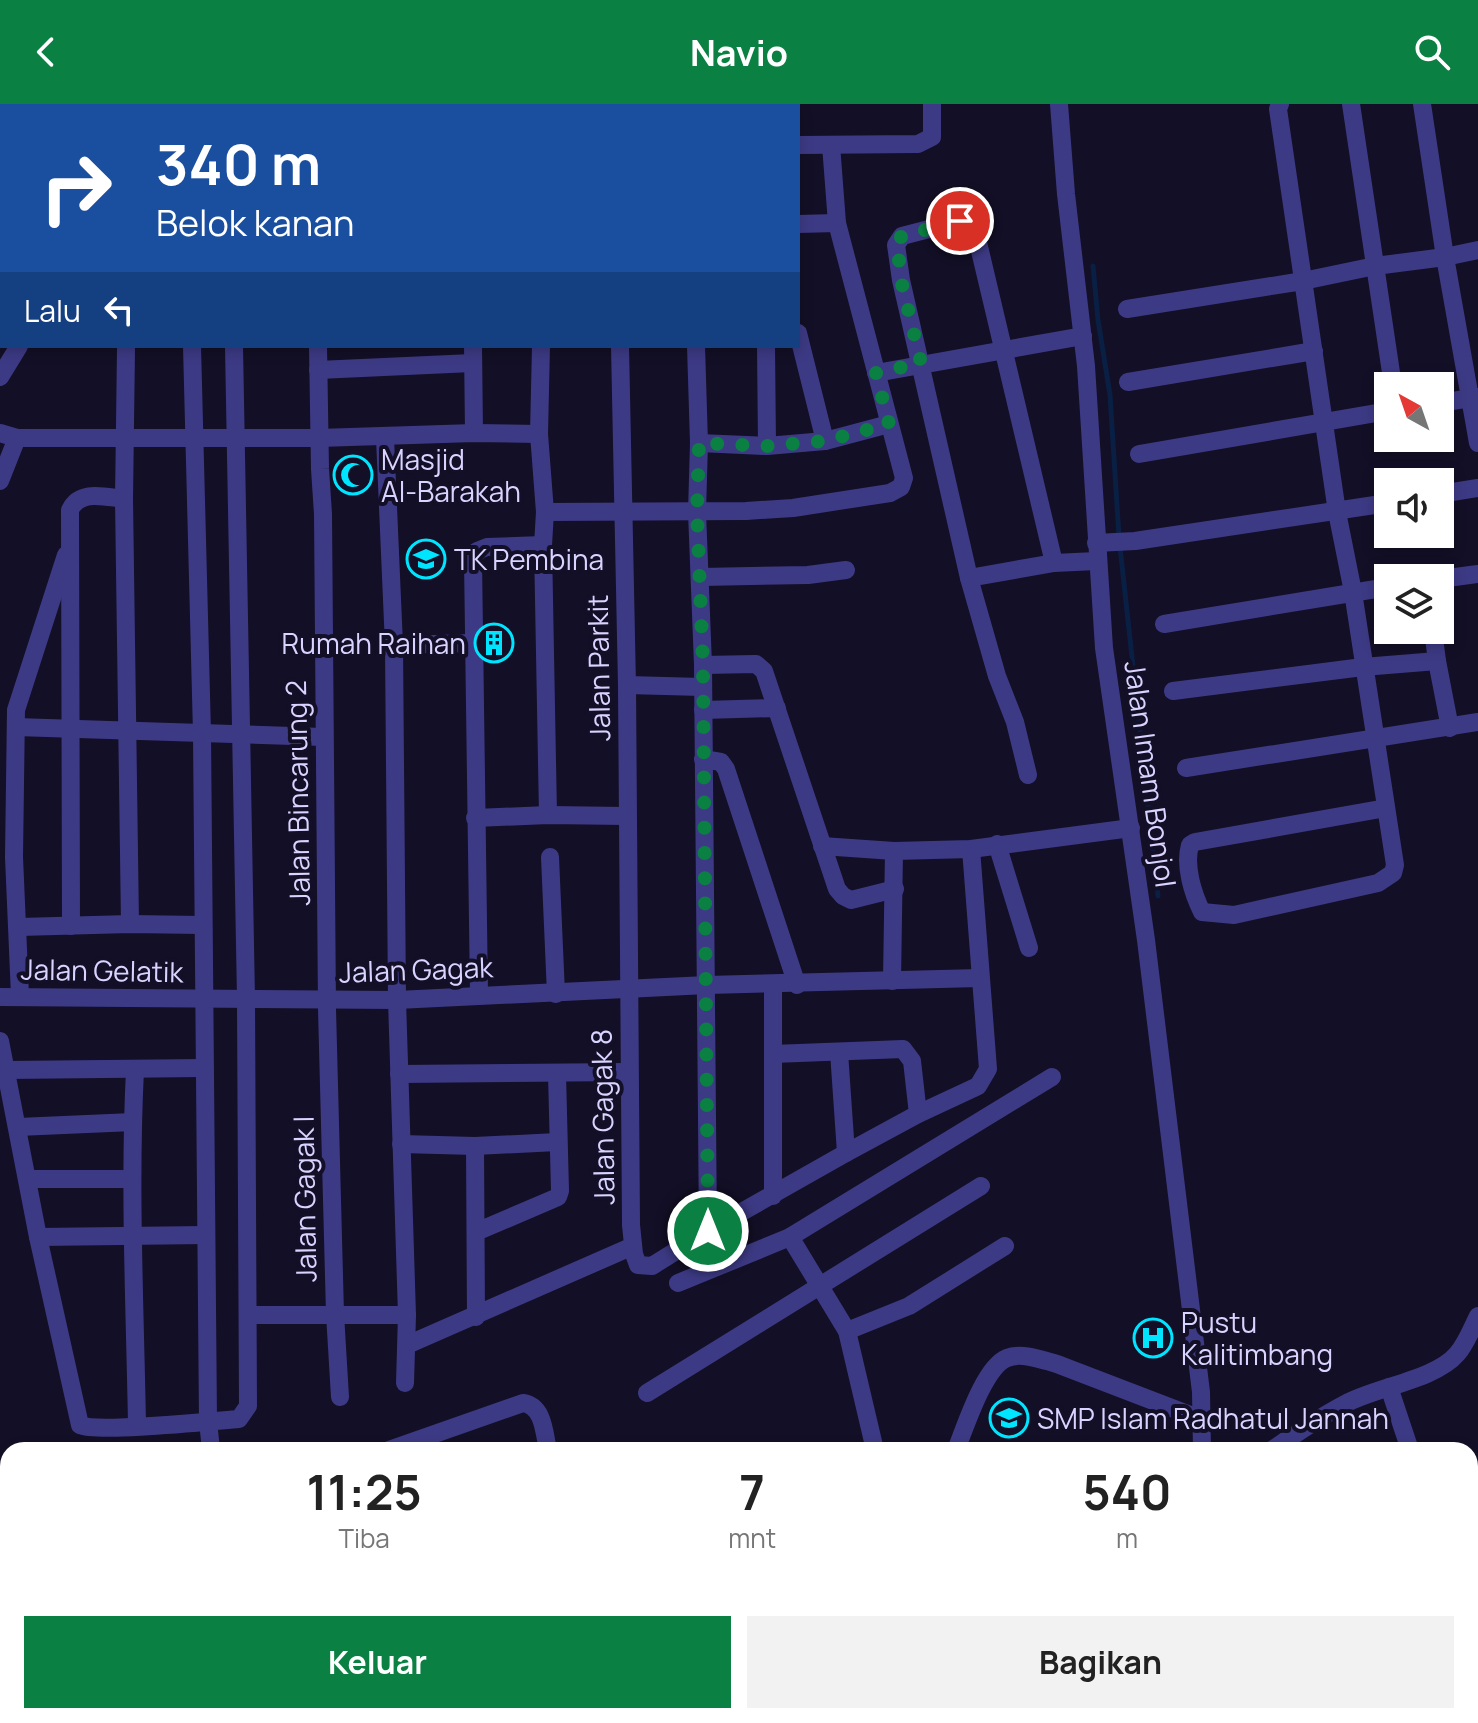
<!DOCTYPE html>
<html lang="id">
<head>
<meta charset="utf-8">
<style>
  body { margin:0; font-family:Manrope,sans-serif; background:#f2f2f2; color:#222; height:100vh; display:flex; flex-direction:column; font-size:30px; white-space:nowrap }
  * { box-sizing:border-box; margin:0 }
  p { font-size:26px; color:#767676 }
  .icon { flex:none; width:44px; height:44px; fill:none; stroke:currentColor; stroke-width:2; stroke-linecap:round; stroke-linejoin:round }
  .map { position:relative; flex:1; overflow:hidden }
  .details { position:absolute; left:0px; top:1338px; width:1478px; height:282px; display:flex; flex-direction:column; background:#fff; border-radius:24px 24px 0 0; box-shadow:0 4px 12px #0003 }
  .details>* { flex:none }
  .guide { position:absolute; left:0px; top:0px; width:800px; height:244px; box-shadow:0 4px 12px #0003; background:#1a4fa0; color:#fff; overflow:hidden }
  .needle { width:52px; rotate:320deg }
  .tools { position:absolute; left:1374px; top:268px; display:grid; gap:16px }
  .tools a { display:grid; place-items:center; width:80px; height:80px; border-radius:0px; background:#fff; box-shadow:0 4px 12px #0003; font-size:40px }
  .pin { position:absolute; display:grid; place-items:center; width:68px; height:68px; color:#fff; margin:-34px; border:4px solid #fff; border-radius:50%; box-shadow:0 2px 8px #0007 }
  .me { position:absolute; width:88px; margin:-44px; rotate:0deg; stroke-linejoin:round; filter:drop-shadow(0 0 6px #0008) }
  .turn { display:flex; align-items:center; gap:28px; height:168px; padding:0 24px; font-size:36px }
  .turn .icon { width:104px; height:104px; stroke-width:2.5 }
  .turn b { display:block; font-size:56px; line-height:68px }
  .then { display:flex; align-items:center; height:76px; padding:0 24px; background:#0003; gap:16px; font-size:30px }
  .eta { display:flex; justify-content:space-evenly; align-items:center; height:136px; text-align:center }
  .eta b { font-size:48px; font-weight:700; line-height:56px }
  .action { display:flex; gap:16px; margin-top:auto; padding:16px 24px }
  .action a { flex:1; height:92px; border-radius:0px; background:#0b8043; color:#fff; font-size:32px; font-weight:700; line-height:92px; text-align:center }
  .action a+a { background:#f2f2f2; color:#222 }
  header { display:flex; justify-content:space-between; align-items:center; height:104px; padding:0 24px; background:#0b8043; color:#fff; font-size:36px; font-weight:700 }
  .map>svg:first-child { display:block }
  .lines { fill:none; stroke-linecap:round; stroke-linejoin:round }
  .stream { stroke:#0a1f44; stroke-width:5 }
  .minor { stroke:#3d3a85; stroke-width:18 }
  .route { stroke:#0b8043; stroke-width:14; stroke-dasharray:0 25.2 }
  .labels { text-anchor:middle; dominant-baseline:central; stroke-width:8; stroke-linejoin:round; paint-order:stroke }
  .poi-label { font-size:28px; fill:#d9d4ff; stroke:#130f26; text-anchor:start }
  .street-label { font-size:28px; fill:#d9d4ff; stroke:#130f26 }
</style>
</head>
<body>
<header><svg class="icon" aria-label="back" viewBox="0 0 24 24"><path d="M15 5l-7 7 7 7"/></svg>Navio<svg class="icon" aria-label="search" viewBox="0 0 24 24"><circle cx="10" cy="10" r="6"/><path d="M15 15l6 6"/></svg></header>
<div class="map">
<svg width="1478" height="1619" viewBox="0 0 1478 1619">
  <rect width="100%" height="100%" fill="#130f26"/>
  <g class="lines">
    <g class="stream">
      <path d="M1093 162 1098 216 1110 291 1119 433"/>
      <path d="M1120 443 1158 792"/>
    </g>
    <g class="minor">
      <path d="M230 0V2"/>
      <path d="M318 0V2"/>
      <path d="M470 0V2"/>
      <path d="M512 0V2"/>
      <path d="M730 0V2"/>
      <path d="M1059 0 1066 90 1086 262 1104 544 1146 836 1201 1288 1202 1346"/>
      <path d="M1280 0 1278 5 1337 408 1353 488 1395 761 1393 769 1378 779 1234 811 1202 808C1193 790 1184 762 1190 741L1195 738 1386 704"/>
      <path d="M1351 0 1393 282"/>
      <path d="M1422 0 1445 153 1478 339"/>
      <path d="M798 41 918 40 932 33V0"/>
      <path d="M798 120 837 119"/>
      <path d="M1127 205 1303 177 1375 162 1445 153 1478 146"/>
      <path d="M798 229 825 337"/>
      <path d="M192 242 202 629 208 1317 211 1346"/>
      <path d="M318 242 320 365 323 410 327 905 335 1210 340 1293"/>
      <path d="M473 242 474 329"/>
      <path d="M541 242 539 330 545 408 543 441 548 711"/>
      <path d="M620 242 627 581 631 1121 634 1150 638 1161 652 1162 708 1127 846 1049 918 1010 978 982 988 965 971 745"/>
      <path d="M696 242 699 339 697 408 703 561 708 1127"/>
      <path d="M766 242 767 342"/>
      <path d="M126 245 124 395 130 820"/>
      <path d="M318 266 472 259"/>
      <path d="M876 269 1083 232"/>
      <path d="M0 273 19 242"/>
      <path d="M1128 278 1314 247"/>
      <path d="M1440 299 1478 293"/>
      <path d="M0 329 17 334H319L474 329 539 330"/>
      <path d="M385 334 394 541 397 896 407 1211 405 1279"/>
      <path d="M699 339 767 342 825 337 889 320"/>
      <path d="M1139 350 1388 307"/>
      <path d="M0 377 17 334"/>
      <path d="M1440 390 1478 384"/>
      <path d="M545 408 746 407 793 404 890 389 901 383 904 374 837 119 831 41"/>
      <path d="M1096 439 1135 437 1388 399"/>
      <path d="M1054 459 976 130 967 118 960 117 902 132 896 141 901 176 969 474 1054 459 1096 457"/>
      <path d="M701 473 808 471 846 466"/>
      <path d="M969 474 997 572 1015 618 1028 671"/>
      <path d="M1440 475 1478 470"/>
      <path d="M1164 520 1388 483"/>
      <path d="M1433 526 1437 557 1450 624"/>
      <path d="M394 541 474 539"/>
      <path d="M703 561 756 560 764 567 837 785 843 792 851 796 895 785"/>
      <path d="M627 581 702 583"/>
      <path d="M1173 587 1363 563 1437 557"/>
      <path d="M703 606 777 604"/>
      <path d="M16 623 323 633"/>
      <path d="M703 655 721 658 726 665 797 881"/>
      <path d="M1186 664 1478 618"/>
      <path d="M475 714 548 711 626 712"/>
      <path d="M997 740 1029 844"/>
      <path d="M822 742 894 747 971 745 1131 724"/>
      <path d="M550 753 556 890"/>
      <path d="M71 822 70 406C80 385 105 393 124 395"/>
      <path d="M19 823 130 820 202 821"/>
      <path d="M892 877 894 747"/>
      <path d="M773 880V1092"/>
      <path d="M479 890 473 456 477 447 487 443 543 441"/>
      <path d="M20 892 14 753 16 606 66 451"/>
      <path d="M0 893 397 896 707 881 980 874"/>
      <path d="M0 937 38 1133 80 1321C97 1329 213 1317 239 1315L248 1302 246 895 234 242"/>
      <path d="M839 948 846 1049"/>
      <path d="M773 950 903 945 912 957 918 1010"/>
      <path d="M6 966 204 964"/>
      <path d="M135 966C129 1084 135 1203 137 1321"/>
      <path d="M399 970 628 968"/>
      <path d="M18 1023 133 1018"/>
      <path d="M401 1040 475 1042 557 1038"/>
      <path d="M475 1042 476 1213"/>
      <path d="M27 1075H131"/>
      <path d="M476 1128 558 1093 560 1087 557 970"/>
      <path d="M38 1133 206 1131"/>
      <path d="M790 1133 847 1227 875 1346"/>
      <path d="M678 1179 790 1133 1052 973"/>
      <path d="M248 1211H407"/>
      <path d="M847 1227 909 1202 1005 1142"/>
      <path d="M407 1241 633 1142"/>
      <path d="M1389 1283 1410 1346"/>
      <path d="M647 1289 981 1082"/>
      <path d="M389 1346 523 1299C544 1302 544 1329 548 1346"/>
      <path d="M956 1346C965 1324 984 1263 1007 1254 1022 1248 1042 1256 1057 1260L1203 1316"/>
      <path d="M1272 1346C1295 1330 1320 1313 1345 1300 1375 1283 1435 1276 1457 1250 1466 1240 1472 1224 1478 1212"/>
      <path d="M1470 1390 1478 1388"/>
      <path d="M1470 1459 1478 1457"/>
      <path d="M1470 1606 1478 1609"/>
      <path d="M574 1612 575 1619"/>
      <path d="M807 1612 809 1619"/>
      <path d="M962 1612 966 1619"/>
      <path d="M1080 1612 1085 1619"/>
      <path d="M222 1619 226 1612"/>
      <path d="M707 1619 730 1612"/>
      <path d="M1118 1619 1132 1612"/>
    </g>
  </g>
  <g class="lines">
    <path class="route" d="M708 1127 703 561 697 408 699 339 767 342 825 337 889 320 876 269 921 259 901 176 897 137 902 132 960 117"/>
  </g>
  <defs>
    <symbol id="mosque-ring" viewBox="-11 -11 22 22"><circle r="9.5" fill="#130f26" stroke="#00e5ff" stroke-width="1.5"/><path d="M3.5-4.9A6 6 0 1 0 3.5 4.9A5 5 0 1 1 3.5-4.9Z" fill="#00e5ff"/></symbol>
    <symbol id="school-ring" viewBox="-11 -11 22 22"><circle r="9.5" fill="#130f26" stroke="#00e5ff" stroke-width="1.5"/><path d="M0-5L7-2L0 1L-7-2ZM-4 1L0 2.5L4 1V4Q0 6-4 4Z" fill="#00e5ff"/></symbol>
    <symbol id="building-ring" viewBox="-11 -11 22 22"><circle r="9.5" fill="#130f26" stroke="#00e5ff" stroke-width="1.5"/><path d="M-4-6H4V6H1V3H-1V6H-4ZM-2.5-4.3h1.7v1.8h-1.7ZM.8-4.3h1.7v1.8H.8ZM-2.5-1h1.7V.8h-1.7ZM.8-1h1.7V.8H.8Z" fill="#00e5ff"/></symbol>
    <symbol id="hospital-ring" viewBox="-11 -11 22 22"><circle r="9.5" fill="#130f26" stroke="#00e5ff" stroke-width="1.5"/><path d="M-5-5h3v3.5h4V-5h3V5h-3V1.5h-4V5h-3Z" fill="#00e5ff"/></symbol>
  </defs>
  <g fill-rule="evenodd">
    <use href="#mosque-ring" x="331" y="349" width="44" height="44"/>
    <use href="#school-ring" x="404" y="433" width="44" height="44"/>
    <use href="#building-ring" x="472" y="517" width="44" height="44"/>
    <use href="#hospital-ring" x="1131" y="1212" width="44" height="44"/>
    <use href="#school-ring" x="987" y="1292" width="44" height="44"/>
  </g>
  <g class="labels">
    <g class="poi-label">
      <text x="381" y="355">Masjid<tspan x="381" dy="32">Al-Barakah</tspan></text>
      <text x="454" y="455">TK Pembina</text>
      <text x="466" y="539" text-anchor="end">Rumah Raihan</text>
      <text x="1181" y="1218">Pustu<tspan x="1181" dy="32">Kalitimbang</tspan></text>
      <text x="1037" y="1314">SMP Islam Radhatul Jannah</text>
    </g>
    <g class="street-label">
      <text transform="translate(598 564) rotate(-91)">Jalan Parkit</text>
      <text transform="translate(1151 670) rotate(82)">Jalan Imam Bonjol</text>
      <text transform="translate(297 689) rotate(-91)">Jalan Bincarung 2</text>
      <text transform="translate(416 865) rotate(-2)">Jalan Gagak</text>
      <text transform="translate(102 866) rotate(1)">Jalan Gelatik</text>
      <text transform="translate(602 1013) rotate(-91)">Jalan Gagak 8</text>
      <text transform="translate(304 1095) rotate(-91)">Jalan Gagak I</text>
    </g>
  </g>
</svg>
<div class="tools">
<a><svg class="needle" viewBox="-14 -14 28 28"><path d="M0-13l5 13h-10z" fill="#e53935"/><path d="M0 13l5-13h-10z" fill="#767676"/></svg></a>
<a><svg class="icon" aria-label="sound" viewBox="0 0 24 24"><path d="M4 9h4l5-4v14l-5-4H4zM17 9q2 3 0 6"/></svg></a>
<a><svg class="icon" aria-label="layers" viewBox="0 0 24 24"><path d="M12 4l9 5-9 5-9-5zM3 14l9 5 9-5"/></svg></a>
</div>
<div class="pin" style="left:960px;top:117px;background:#d93025"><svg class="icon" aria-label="arrive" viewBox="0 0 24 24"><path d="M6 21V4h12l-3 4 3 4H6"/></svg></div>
<svg class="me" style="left:708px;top:1127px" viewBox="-20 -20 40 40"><circle r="17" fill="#0b8043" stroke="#fff" stroke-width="3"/><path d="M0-11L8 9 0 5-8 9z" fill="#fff"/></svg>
<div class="guide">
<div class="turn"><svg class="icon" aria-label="right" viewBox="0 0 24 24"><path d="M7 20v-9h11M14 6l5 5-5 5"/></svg><div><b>340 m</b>Belok kanan</div></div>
<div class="then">Lalu<svg class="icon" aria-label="left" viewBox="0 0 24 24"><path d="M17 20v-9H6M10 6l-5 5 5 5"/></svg></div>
</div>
<section class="details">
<div class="eta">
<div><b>11:25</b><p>Tiba</p></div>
<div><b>7</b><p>mnt</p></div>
<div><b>540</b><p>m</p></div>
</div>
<div class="action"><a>Keluar</a><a>Bagikan</a></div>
</section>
</div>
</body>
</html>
